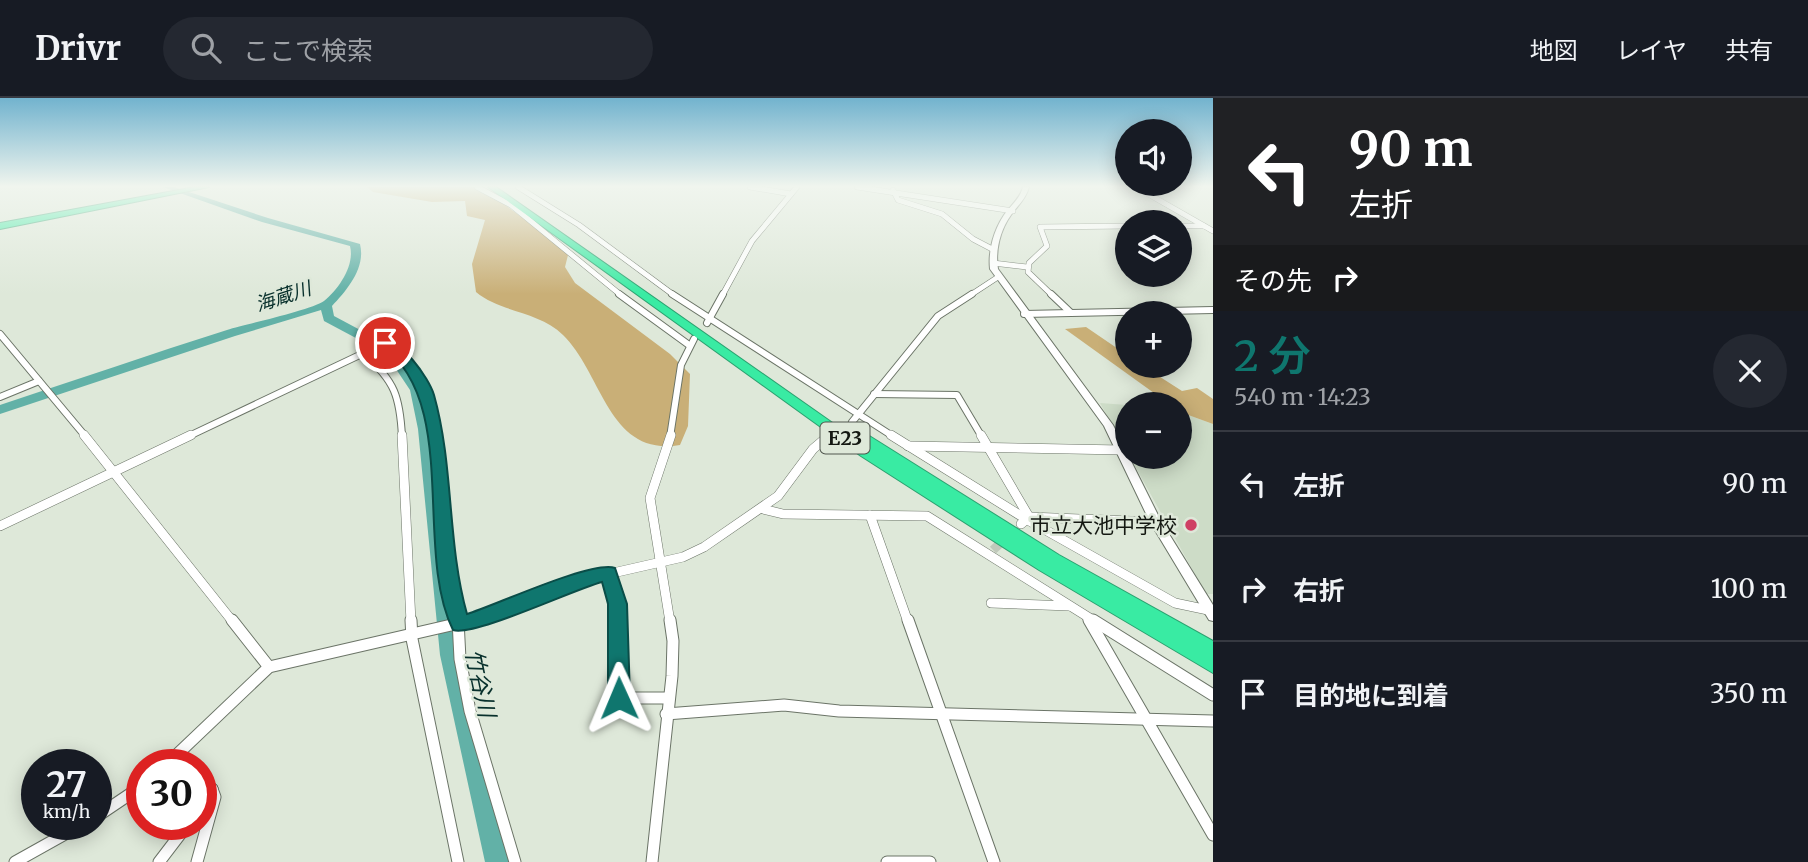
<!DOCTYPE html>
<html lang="ja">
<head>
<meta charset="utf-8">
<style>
  body { margin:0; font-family:Merriweather,"Noto Sans JP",serif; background:#242831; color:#f1f3f6; height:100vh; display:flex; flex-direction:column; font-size:26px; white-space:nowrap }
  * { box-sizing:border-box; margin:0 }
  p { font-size:23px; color:#9ea1a6 }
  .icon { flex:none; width:38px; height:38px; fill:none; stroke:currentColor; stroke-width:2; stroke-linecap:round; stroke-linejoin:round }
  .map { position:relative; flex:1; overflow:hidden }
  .drawer { display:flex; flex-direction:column; background:#171b24; width:595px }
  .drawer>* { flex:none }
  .hud { background:#202124; color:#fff; overflow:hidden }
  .controls { position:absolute; left:1115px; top:21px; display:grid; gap:14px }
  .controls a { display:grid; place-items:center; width:77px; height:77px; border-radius:50%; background:#171b24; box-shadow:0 4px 18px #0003; font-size:35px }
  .speed { position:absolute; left:21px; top:651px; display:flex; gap:14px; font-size:35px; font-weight:700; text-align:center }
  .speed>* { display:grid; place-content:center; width:91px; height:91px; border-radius:50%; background:#171b24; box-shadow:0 4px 18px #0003; line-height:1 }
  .speed small { font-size:18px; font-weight:400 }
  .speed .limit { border:10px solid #d22; background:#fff; color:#111 }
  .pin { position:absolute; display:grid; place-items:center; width:60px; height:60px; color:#fff; margin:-30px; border:4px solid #fff; border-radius:50%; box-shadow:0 2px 7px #0007 }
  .me { position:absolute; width:77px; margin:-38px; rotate:359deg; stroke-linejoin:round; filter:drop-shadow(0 0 5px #0008) }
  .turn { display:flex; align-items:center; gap:24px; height:147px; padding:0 21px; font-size:32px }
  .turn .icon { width:91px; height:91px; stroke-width:2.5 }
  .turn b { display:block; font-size:49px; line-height:60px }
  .then { display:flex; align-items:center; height:66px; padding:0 21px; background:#0003; gap:14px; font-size:26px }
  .round { display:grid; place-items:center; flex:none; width:74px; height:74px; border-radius:37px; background:#242831 }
  .headline { display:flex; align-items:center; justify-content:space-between; height:119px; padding:0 21px }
  h1 { font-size:42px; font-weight:600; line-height:52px; color:#0f766e }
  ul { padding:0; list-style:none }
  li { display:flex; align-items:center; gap:21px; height:105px; padding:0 21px; border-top:2px solid #363941 }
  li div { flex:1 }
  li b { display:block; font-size:26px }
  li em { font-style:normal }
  header { display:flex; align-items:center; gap:42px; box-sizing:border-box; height:98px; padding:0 35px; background:#171b24; border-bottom:2px solid #363941 }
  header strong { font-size:33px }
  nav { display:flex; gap:38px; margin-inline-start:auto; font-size:24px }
  .search { width:490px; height:63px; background:#242831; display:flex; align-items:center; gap:18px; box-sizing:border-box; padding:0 24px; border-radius:38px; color:#9ea1a6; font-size:26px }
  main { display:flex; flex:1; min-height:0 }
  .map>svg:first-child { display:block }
  .built { fill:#cddcc7 }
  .forest { fill:#c9af77 }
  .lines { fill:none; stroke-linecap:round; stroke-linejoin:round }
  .river { fill:#62b1a7; fill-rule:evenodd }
  .street-tunnel { stroke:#c0c9bb; stroke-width:9; stroke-dasharray:9 4.5; stroke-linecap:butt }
  .street-far3-casing { stroke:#6b7467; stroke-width:6 }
  .street-far2-casing { stroke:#6b7467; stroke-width:8 }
  .street-far1-casing { stroke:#6b7467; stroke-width:10 }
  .street-casing { stroke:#6b7467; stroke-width:13 }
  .secondary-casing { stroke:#6b7467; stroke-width:2 }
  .highway-casing { stroke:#2ca170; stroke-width:2 }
  .street-far3 { stroke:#fff; stroke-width:5 }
  .street-far2 { stroke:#fff; stroke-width:6 }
  .street-far1 { stroke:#fff; stroke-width:9 }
  .street { stroke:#fff; stroke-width:11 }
  .secondary { fill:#fff; fill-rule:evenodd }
  .highway { fill:#39eba3; fill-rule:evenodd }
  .route { fill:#0f766e; stroke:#0a4d48; stroke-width:2 }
  .poi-dot { fill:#cf4064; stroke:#dee8d9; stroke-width:2.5 }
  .labels { text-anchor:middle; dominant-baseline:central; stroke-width:5; stroke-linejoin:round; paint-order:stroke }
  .far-water-label { font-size:19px; font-style:italic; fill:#08302c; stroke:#dee8d9 }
  .shield { fill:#dee8d9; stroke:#51564e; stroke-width:2 }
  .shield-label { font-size:19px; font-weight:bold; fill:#141812 }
  .poi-label { font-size:21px; fill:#141812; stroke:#dee8d9; text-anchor:end }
  .water-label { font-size:23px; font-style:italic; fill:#08302c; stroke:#dee8d9 }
</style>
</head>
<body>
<header>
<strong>Drivr</strong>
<div class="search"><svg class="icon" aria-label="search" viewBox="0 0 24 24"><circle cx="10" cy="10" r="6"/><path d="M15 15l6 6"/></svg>ここで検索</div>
<nav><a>地図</a><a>レイヤ</a><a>共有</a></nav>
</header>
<main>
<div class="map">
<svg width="1213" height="764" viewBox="0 0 1213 764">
  <rect width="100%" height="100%" fill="#dee8d9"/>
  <g class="built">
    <path d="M1100 305 1127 307V354Z"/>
    <path d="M1180 314 1213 326V496H1206L1130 359H1180Z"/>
  </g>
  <g class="forest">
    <path d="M367 89H480L569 153 565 169 575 185 670 256 690 276 688 328 680 347C608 359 603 276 563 237 539 213 501 215 476 194L472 166 485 122 467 118 465 103 432 104 373 94Z"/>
    <path d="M1086 229 1127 257V268H1143L1182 293 1197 290 1213 301V326L1180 314V306H1160L1154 295 1065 231Z"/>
  </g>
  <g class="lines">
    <path class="river" d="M163 89H174L268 120 360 146C366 170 347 192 332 208L334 218 377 241 404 262 424 292 432 331 460 557 511 764H485L440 557 418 331 410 292 394 268 369 247 324 223 321 212 235 238 0 316V307C76 282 151 256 227 232 247 226 311 212 324 203 339 191 355 167 350 148L262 124Z"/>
    <path class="street-tunnel" d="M993 452 1006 440"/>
    <defs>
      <g id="street-far3">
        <path d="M477 89 511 107 622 198"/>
        <path d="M518 89 579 127 675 198"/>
        <path d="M750 89 791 96"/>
        <path d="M857 89 1013 113"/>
        <path d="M1136 89 1213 133"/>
        <path d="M893 92 898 102 942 116 973 141 994 152"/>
        <path d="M1180 128H1204"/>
        <path d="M993 165 1027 169"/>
        <path d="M722 198 752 143 797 89"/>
        <path d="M969 198 998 179"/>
        <path d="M1053 198 1028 174 1029 165 1047 148 1040 129 1127 128"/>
      </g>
      <g id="street-far2">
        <path d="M619 196 689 247"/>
        <path d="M672 196 894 339"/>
        <path d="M1051 196 1070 214"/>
        <path d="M1024 216 1213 212"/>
        <path d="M707 225 723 196"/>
        <path d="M0 236 86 339"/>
        <path d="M364 256C395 283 400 299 402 339"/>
        <path d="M874 296 957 297 982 339"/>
        <path d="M0 299 39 283"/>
        <path d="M852 324 938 218 972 196"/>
        <path d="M187 339 387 244C420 278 429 291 434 339"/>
        <path d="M670 339 681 267 694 241"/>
      </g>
      <g id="street-far1">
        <path d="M84 337 233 524"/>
        <path d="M402 337 411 524"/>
        <path d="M434 337 450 488 458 524"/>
        <path d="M891 337 1026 421 1175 505 1208 512"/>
        <path d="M981 337 1029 419"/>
        <path d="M908 348 1122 352"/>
        <path d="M763 411 783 416 927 418 1096 524"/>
        <path d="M870 417 908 524"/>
        <path d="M1021 426 1029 419 1156 424"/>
        <path d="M0 428 191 337"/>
        <path d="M609 475 617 506V524"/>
        <path d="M991 505 1069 508"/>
        <path d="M1088 521 1090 524"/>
        <path d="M467 524 497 515 569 485 683 459 704 449 778 398 813 351 826 340"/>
        <path d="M670 524 650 400 671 337"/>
      </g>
      <g id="street">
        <path d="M232 522 269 569"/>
        <path d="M411 522 412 541 458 764"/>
        <path d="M458 522 460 561 470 613 515 764"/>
        <path d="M617 522 619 600H669"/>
        <path d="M908 522 994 764"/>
        <path d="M1089 522 1213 737"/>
        <path d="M1093 522 1213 597"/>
        <path d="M666 616 784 607 839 613 1213 623"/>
        <path d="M166 667 269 569 473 522"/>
        <path d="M201 687 212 691"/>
        <path d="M201 707 212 691"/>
        <path d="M96 719 142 688"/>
        <path d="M15 764 83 726"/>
        <path d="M159 764 188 726"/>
        <path d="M197 764 215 699 212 691"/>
        <path d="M652 764 672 578 673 543 670 522"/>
        <path d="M887 764H930"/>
      </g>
      <path id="secondary" d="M1023 89H1029C1026 101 1018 107 1011 117 1000 132 995 153 998 171L1113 327 1127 355V359H1129L1161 423 1213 507V523L1209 522 1150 424 1104 328 990 171C988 152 994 132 1004 117 1011 107 1020 101 1023 89Z"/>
      <g id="highway">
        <path d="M195 89H209L0 131V125Z"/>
        <path d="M488 89H496L844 333 845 329H855L1059 457 1213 543V575L1039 472 861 358Z"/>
      </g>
    </defs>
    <use href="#street-far3" class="street-far3-casing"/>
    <use href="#street-far2" class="street-far2-casing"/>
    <use href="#street-far1" class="street-far1-casing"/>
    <use href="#street" class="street-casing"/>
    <use href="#secondary" class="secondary-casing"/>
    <use href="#highway" class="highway-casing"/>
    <use href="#street-far3" class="street-far3"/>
    <use href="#street-far2" class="street-far2"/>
    <use href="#street-far1" class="street-far1"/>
    <use href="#street" class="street"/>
    <use href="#secondary" class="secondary"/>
    <use href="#highway" class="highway"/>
  </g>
  <linearGradient id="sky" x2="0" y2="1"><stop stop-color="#72b3ce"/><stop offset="0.45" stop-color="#f0f5ee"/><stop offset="1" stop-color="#f0f5ee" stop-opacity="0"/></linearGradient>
  <rect width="1213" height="196" fill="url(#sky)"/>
  <path class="route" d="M381 242C400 239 429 280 434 297 454 368 447 445 467 516 496 507 592 462 615 470L627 506 630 600 626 607 619 610 611 607 608 600V506L602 484C572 492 474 539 453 532 413 451 461 304 381 247Z"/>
  <circle class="poi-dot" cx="1191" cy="427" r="7"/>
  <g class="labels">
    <g class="far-water-label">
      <text transform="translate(283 198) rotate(-18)">海蔵川</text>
    </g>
    <rect class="shield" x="820.5" y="324.5" width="49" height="31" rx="5"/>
    <g class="shield-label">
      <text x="845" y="340">E23</text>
    </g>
    <g class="poi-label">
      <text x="1177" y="427">市立大池中学校</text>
    </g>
    <g class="water-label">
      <text transform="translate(481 585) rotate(78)">竹谷川</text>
    </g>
  </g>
</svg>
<div class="controls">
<a><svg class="icon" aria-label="sound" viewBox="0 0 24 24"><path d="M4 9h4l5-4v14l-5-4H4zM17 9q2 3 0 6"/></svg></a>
<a><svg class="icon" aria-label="layers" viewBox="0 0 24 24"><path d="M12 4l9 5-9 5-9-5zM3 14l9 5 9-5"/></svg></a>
<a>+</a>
<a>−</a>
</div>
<div class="speed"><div>27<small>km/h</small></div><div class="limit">30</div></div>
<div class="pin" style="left:385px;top:245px;background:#d93025"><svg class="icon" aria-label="arrive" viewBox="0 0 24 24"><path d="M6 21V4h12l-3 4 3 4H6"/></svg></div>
<svg class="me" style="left:619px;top:600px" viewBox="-20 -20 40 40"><path d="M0-17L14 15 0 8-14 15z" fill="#0f766e" stroke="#fff" stroke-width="4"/></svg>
</div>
<section class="drawer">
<div class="hud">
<div class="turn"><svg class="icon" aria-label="left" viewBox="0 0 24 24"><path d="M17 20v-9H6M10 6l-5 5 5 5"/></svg><div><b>90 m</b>左折</div></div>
<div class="then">その先<svg class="icon" aria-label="right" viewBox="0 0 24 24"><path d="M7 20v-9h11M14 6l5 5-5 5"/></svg></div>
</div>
<div class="headline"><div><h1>2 分</h1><p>540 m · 14:23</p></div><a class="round"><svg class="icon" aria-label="close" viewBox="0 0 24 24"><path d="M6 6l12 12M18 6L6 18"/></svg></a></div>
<ul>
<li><svg class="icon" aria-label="left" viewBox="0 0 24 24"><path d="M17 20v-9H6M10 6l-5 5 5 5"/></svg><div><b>左折</b></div><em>90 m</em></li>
<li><svg class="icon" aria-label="right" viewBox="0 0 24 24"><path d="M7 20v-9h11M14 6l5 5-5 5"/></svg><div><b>右折</b></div><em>100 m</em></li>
<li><svg class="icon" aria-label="arrive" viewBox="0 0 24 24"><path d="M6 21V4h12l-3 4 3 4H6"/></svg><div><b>目的地に到着</b></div><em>350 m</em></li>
</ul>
</section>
</main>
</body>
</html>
